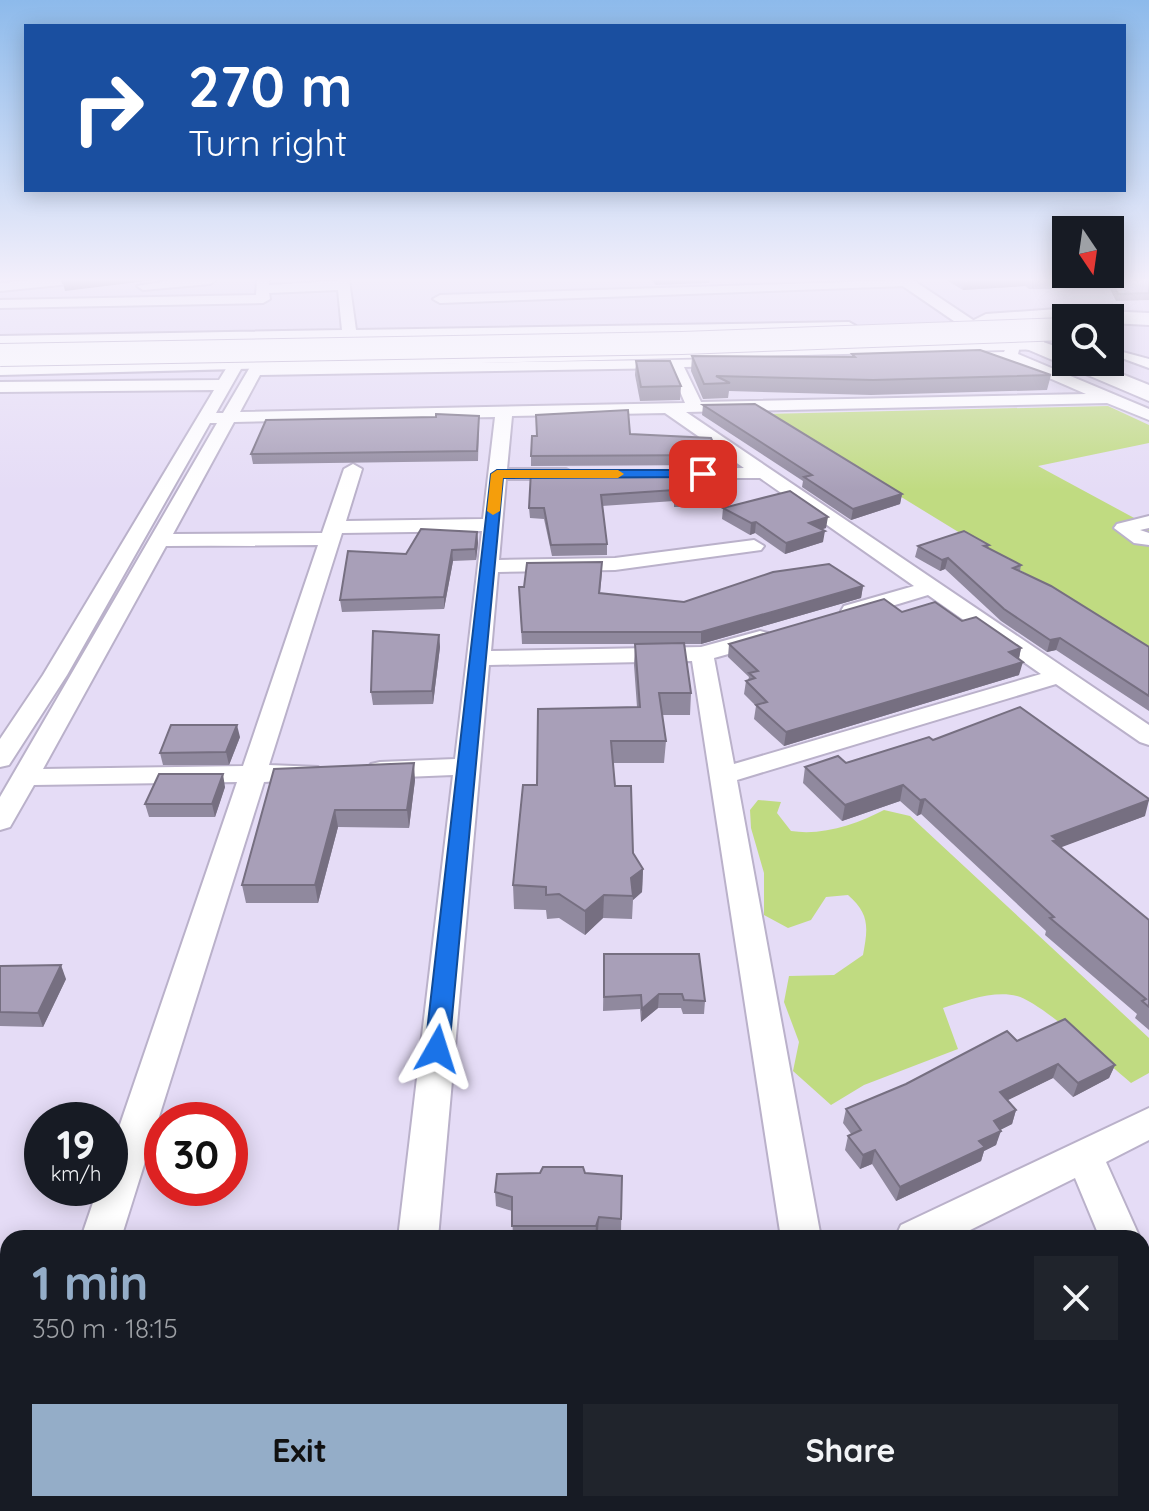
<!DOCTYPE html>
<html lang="en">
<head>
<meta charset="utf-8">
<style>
  body { margin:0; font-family:Quicksand,sans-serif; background:#20242c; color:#f1f3f6; height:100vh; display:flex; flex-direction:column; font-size:30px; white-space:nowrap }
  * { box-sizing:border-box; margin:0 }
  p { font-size:26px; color:#9ea1a6 }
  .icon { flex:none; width:44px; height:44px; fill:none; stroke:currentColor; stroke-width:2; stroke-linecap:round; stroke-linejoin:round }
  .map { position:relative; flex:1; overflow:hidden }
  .panel { position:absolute; left:0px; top:1230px; width:1150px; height:282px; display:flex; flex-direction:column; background:#171b24; border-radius:24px 24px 0 0; box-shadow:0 4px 20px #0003 }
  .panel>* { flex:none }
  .hud { position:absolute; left:24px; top:24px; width:1102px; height:168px; border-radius:0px; box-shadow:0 4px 20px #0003; background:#1a4fa0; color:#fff; overflow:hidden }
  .needle { width:52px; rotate:167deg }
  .controls { position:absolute; left:1052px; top:216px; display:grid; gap:16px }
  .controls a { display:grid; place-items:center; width:72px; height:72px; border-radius:0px; background:#171b24; box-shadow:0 4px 20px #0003; font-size:40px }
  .speed { position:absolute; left:24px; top:1102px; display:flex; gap:16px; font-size:40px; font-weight:700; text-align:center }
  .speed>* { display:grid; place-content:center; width:104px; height:104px; border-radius:50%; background:#171b24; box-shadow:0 4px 20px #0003; line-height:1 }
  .speed small { font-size:20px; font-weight:400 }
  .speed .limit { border:12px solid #d22; background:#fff; color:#111 }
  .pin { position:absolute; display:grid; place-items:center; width:68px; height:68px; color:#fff; margin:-34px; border-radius:16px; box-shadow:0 4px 12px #0006 }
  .me { position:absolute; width:88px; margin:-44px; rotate:6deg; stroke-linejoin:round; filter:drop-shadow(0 0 6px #0008) }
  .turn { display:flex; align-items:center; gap:28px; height:168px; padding:0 32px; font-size:36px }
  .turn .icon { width:104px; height:104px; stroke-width:2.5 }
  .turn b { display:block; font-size:56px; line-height:68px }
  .round { display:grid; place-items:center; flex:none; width:84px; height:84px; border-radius:0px; background:#20242c }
  .headline { display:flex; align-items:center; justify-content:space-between; height:136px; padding:0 32px }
  h1 { font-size:48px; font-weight:700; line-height:60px; color:#94adc8 }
  .primary-button { display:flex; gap:16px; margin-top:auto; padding:16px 32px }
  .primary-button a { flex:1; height:92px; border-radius:0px; background:#94adc8; color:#111; font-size:32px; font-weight:700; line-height:92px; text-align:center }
  .primary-button a+a { background:#20242c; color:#f1f3f6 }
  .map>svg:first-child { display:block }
  .green { fill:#c0db81 }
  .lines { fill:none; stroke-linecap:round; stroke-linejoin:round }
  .minor-casing { stroke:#bab1ca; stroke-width:4 }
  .major-casing { stroke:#bab1ca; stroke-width:4 }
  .highway-casing { stroke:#bab1ca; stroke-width:4 }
  .minor { fill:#fff; fill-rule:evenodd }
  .major { fill:#fff; fill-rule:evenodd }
  .highway { fill:#fff; fill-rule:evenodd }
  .highway-bridge-casing { stroke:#bab1ca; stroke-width:24; stroke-linecap:butt }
  .highway-bridge { stroke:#fff; stroke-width:22 }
  .wall { fill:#90899e }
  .shaded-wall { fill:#766f81 }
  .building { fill:#a89fb8; stroke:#766f81; stroke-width:2 }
  .route { fill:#1a73e8; stroke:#114b97; stroke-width:2 }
  .slow { fill:#f59e0b }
</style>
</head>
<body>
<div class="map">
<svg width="1149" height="1511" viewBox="0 0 1149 1511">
  <rect width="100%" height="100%" fill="#e5dcf6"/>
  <g class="green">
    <path d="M1108 406 1149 425V443L1038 466 1149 526V649L766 414Z"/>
    <path d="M758 800 781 802 777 813 791 831C823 836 857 824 884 810L910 816 1149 1038V1073L1131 1083C1109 1064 1041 1002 1017 996 994 990 965 1001 943 1008L958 1049 864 1085 831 1105 793 1071 799 1042 784 1002 789 976 834 975 863 955C868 928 870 914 848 895L826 897 811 920 788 928 764 915V873L751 828 750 810Z"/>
  </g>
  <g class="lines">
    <defs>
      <g id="minor">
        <path d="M36 280H76L70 284 0 291V283Z"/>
        <path d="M173 280H216L210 284 143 290 137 286Z"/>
        <path d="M257 280H269V285L349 280 356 330 849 322 856 326 849 330 0 344V336L342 330 338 290 269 293 270 299 263 303 0 308V300L256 295Z"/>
        <path d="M911 280 910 285 906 286 440 303 433 299 440 295Z"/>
        <path d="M1013 342 1020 346 1018 354 1149 409V420L1107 403 686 412 1149 725V745L1140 742 1056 684 737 780 821 1238H781L692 661 489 665 438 1238H398L453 775 380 778 371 776 367 770 371 764 380 762 455 759 482 531 342 533 269 765 318 767 322 773 318 779 264 782 121 1238H81L98 1188H110V1154L237 782 34 785 10 827 0 830V797L217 423H210L67 675 9 765 0 767V739L43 675 214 390 0 392V382L219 380 242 343 247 342 254 346 216 413H223L256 357 263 353 270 357 265 366 729 359 731 362 724 366 684 367 701 402 1086 394 1008 360 963 361 956 357 963 353 1004 352 1008 343ZM670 368 685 403 240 412 260 375ZM665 413 744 468 673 469 664 474 667 478H760L914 586 844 606 841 611 844 616 852 618 928 595 1041 674 734 764 714 658 768 643 771 638 768 633 760 631 701 647 491 651 498 572 615 570 761 550 764 546 754 540 615 558 499 560 506 479H566L575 474 566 469H507L512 416ZM495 417 483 519 346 521 362 469 353 464 344 469 322 533 173 534 234 422ZM318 545 243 766 43 769 166 546Z"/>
        <path d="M1119 351 1149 359V368L1119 357Z"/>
        <path d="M1149 516V528L1140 530 1149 533V545L1134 543 1114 528 1117 524Z"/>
        <path d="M1149 1108V1140L1106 1162 1140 1238H1100L1075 1178 954 1238H895L901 1225Z"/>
        <path d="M1142 1270 1149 1272V1325L1142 1322Z"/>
        <path d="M8 1484V1504H40L38 1511H0V1487Z"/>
        <path d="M367 1504H415L414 1511H366Z"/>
        <path d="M819 1504H867L868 1511H820Z"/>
      </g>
      <g id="major">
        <path d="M894 280H913L982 326 979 330H967Z"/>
        <path d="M1037 339 1044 341V349L0 375V363Z"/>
      </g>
      <path id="highway" d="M1058 309 1149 313V325L1110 323V318H1066V321L995 325 1066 350V362H1092L1149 385V401L1029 350 965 331 962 326 986 314Z"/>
    </defs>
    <use href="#minor" class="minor-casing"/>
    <use href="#major" class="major-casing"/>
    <use href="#highway" class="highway-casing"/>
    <use href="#minor" class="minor"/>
    <use href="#major" class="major"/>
    <use href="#highway" class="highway"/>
    <defs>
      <path id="highway-bridge" d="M0 355 682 343 1066 329"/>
    </defs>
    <use href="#highway-bridge" class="highway-bridge-casing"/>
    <use href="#highway-bridge" class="highway-bridge"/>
  </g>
  <g class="wall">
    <path d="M651 280H710L709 283 656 285Z"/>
    <path d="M946 280H1149V300L1116 301 1110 289H1029L1025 286 963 290Z"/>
    <path d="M852 354 1051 375 1047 390 871 395 729 391 728 398 703 399 691 371 692 356 852 357Z"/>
    <path d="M636 361 681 386 680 400 640 401 635 375Z"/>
    <path d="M703 405 902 494 900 504 851 520 802 487 803 481 702 415Z"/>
    <path d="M479 426 478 461 253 464 251 454Z"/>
    <path d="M630 434 719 455 718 465 531 466V456Z"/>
    <path d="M707 471 712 496 711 507H674V501L602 506 607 544V555L552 556 544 519 530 518 529 508Z"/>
    <path d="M723 508 826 528 822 529 823 542 785 554 755 533 750 535 722 519Z"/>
    <path d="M477 532 478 543 476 560 453 561 444 609 342 612 340 600 406 554Z"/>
    <path d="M989 545 988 548 1021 565 1020 571 1149 647V711L1056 650 1047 652 1001 621 945 569 940 571 915 557 918 546Z"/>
    <path d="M602 573 600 593 684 602 863 586 861 598 701 644H684L691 693 690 715H662L666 741 664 763H613L615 786 633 853 643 869 642 892 633 900 632 919 603 918 585 935 559 918 547 919 546 910 514 909 513 885 537 785 637 707 634 665 635 644H638H522L519 587Z"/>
    <path d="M902 612 962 621 1021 648 1019 659V675L784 746 754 719 756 706 744 694 746 681 748 680 749 677 728 657 729 644Z"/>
    <path d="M439 635 440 647 433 704 373 705 371 692Z"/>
    <path d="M240 737 229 765H163L160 753Z"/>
    <path d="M933 740 1145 816 1060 847 1149 920V1030L1135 1018 1137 1014 1045 935 1046 931 921 814 917 816 900 801 842 821 803 783 805 767 846 763Z"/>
    <path d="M274 769 415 780 409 828 338 827 318 903H246L242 885Z"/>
    <path d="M225 787 215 817H149L145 804Z"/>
    <path d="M604 954 705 1001 704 1014H683L681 1008H658L641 1022 640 1009 603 1011Z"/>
    <path d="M0 966 66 979 43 1027 0 1026Z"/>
    <path d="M1017 1041 1115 1065 1109 1078 1073 1097 1053 1078 1007 1100 1016 1110 1012 1124 1000 1130 996 1145 984 1151 981 1161 896 1201 872 1164 860 1169 845 1150 848 1136 852 1135 843 1123 846 1109Z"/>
    <path d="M585 1173 622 1176 621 1233 598 1231 596 1238H513L512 1211 496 1206 495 1192Z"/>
  </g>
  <g class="shaded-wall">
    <path d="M87 280H154L65 291 63 283Z"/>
    <path d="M1011 280H1026L1025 286 963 290 964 283Z"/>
    <path d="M902 494 900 504 851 520 853 509Z"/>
    <path d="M828 517 826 528 808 534 809 523Z"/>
    <path d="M756 522 755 533 750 535 751 523Z"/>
    <path d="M825 531 823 542 785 554 786 543Z"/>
    <path d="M477 532 478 543 476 560 475 549Z"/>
    <path d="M452 550 453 561 444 609V597Z"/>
    <path d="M948 558 945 569 940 571 942 560Z"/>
    <path d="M863 586 861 598 701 644V632Z"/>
    <path d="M439 635 440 647 433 704 432 691Z"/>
    <path d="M1060 638 1056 650 1047 652 1050 640Z"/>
    <path d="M1021 648 1018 662 1009 652Z"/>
    <path d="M1023 662 1019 675 784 746 786 732Z"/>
    <path d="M237 725 240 737 229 765 226 752Z"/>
    <path d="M414 763 415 780 409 828 407 810Z"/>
    <path d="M223 774 225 787 215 817 212 804Z"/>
    <path d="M903 785 900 801 842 821 845 805Z"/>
    <path d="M925 799 921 814 917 816 920 800Z"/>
    <path d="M1149 800 1145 816 1054 850 1052 836Z"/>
    <path d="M335 810 338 827 318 903 315 885Z"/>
    <path d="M643 869 642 892 633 900 631 878Z"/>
    <path d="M604 895 603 918 585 935V911Z"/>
    <path d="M61 965 66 979 43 1027 38 1013Z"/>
    <path d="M659 994 658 1008 641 1022 642 1009Z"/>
    <path d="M1058 1064 1053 1078 996 1106 1000 1092Z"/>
    <path d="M1115 1065 1109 1078 1073 1097 1078 1083Z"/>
    <path d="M1016 1110 1012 1124 990 1135 994 1121Z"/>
    <path d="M1001 1131 996 1145 984 1151 981 1161 896 1201 900 1187 979 1141Z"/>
    <path d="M875 1150 872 1164 860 1169 863 1155Z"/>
    <path d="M599 1217 598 1231 595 1238 596 1226Z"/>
    <path d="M308 1504H317L316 1511H307Z"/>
  </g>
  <g class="building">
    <path d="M62 280H87L63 283Z"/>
    <path d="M959 280H1011L964 283Z"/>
    <path d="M1028 280H1149V293L1118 294 1112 282H1030Z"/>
    <path d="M980 350 1051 375 873 380 716 376 730 383 704 384 692 356 855 357 852 354Z"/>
    <path d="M636 361H670L681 386 641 387Z"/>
    <path d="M755 404 902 494 853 509 804 477 812 475 703 405Z"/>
    <path d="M628 410 630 434 711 438 719 455 531 456 532 436H537L536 415Z"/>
    <path d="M436 414 479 416 477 451 251 454 266 420 436 417Z"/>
    <path d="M531 471H707L712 496H675L674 490 601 495 607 544 551 545 544 508H529Z"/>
    <path d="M790 491 828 517 809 523 825 531 786 543 756 522 751 523 723 508Z"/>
    <path d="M421 529 477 532 475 549 452 550 444 597 340 600 348 551 406 554Z"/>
    <path d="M964 531 989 545 984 546 1021 565 1013 568 1051 586 1149 647V696L1060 638 1050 640 1004 609 948 558 942 560 918 546Z"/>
    <path d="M602 562 599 593 684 602 773 572 829 564 863 586 701 632H522L519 587H524L527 563Z"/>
    <path d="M884 599 902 612 935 602 962 621 976 617 1021 648 1009 652 1023 662 786 732 756 705 767 702 746 681 755 678 749 673 758 671 729 644Z"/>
    <path d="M373 631 439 635 432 691 371 692Z"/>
    <path d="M684 643 691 693H659L666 741H611L615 786H631L633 853 643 869 631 878 633 896 604 895 585 911 559 894 546 895V887L513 885 523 785H537L538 709 640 707 635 644Z"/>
    <path d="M1020 707 1149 799V800L1052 836 1057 840 1053 841 1149 920V1007L1142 1001 1146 999 1050 918 1054 917 925 799 920 800 903 785 845 805 805 767 838 756 846 763 929 737 933 740Z"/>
    <path d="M171 725H237L226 752 160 753Z"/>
    <path d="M414 763 407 810H335L315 885H242L274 769Z"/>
    <path d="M159 774H223L212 804H145Z"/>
    <path d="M604 954H699L705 1001 684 1000 682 994H659L642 1009 641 995 604 997Z"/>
    <path d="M61 965 38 1013 0 1012V966Z"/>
    <path d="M1065 1019 1115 1065 1078 1083 1058 1064 1000 1092 1016 1110 994 1121 1001 1131 979 1141 985 1147 900 1187 875 1150 863 1155 848 1136 861 1130 846 1109 906 1084 1007 1031 1017 1041Z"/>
    <path d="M543 1167H583L585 1173 622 1176 621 1219 599 1217 596 1226H512V1197L495 1192 497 1174 540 1173Z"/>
    <path d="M749 1236V1238H649L648 1237Z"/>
    <path d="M204 1504H308L307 1511H203Z"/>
  </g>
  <linearGradient id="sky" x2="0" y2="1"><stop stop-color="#8dbaeb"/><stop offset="0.57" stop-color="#f3effb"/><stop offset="1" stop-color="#f3effb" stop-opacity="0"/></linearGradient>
  <rect width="1149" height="491" fill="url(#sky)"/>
  <path class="route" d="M497 470H703L709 474 703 477 503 478 449 1049 446 1056H429L425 1049 491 474Z"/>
  <path class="slow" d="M497 470H618L624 474 618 478H503L500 511 493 515 487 511 491 474Z"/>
</svg>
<div class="controls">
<a><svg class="needle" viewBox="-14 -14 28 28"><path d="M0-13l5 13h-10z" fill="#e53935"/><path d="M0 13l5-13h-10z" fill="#9ea1a6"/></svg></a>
<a><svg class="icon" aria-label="search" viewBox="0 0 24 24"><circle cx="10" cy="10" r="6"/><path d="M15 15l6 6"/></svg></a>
</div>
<div class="speed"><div>19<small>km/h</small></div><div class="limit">30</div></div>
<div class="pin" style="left:703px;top:474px;background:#d93025"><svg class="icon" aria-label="arrive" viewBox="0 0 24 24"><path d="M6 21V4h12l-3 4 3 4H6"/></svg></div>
<svg class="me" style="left:437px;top:1049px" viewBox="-20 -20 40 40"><path d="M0-17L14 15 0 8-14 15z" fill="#1a73e8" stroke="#fff" stroke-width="4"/></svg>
<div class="hud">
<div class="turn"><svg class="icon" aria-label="right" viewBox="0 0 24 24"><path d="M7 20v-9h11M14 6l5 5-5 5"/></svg><div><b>270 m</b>Turn right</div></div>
</div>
<section class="panel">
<div class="headline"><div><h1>1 min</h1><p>350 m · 18:15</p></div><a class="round"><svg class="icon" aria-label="close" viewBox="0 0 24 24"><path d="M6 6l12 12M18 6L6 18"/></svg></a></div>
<div class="primary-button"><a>Exit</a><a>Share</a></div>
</section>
</div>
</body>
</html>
